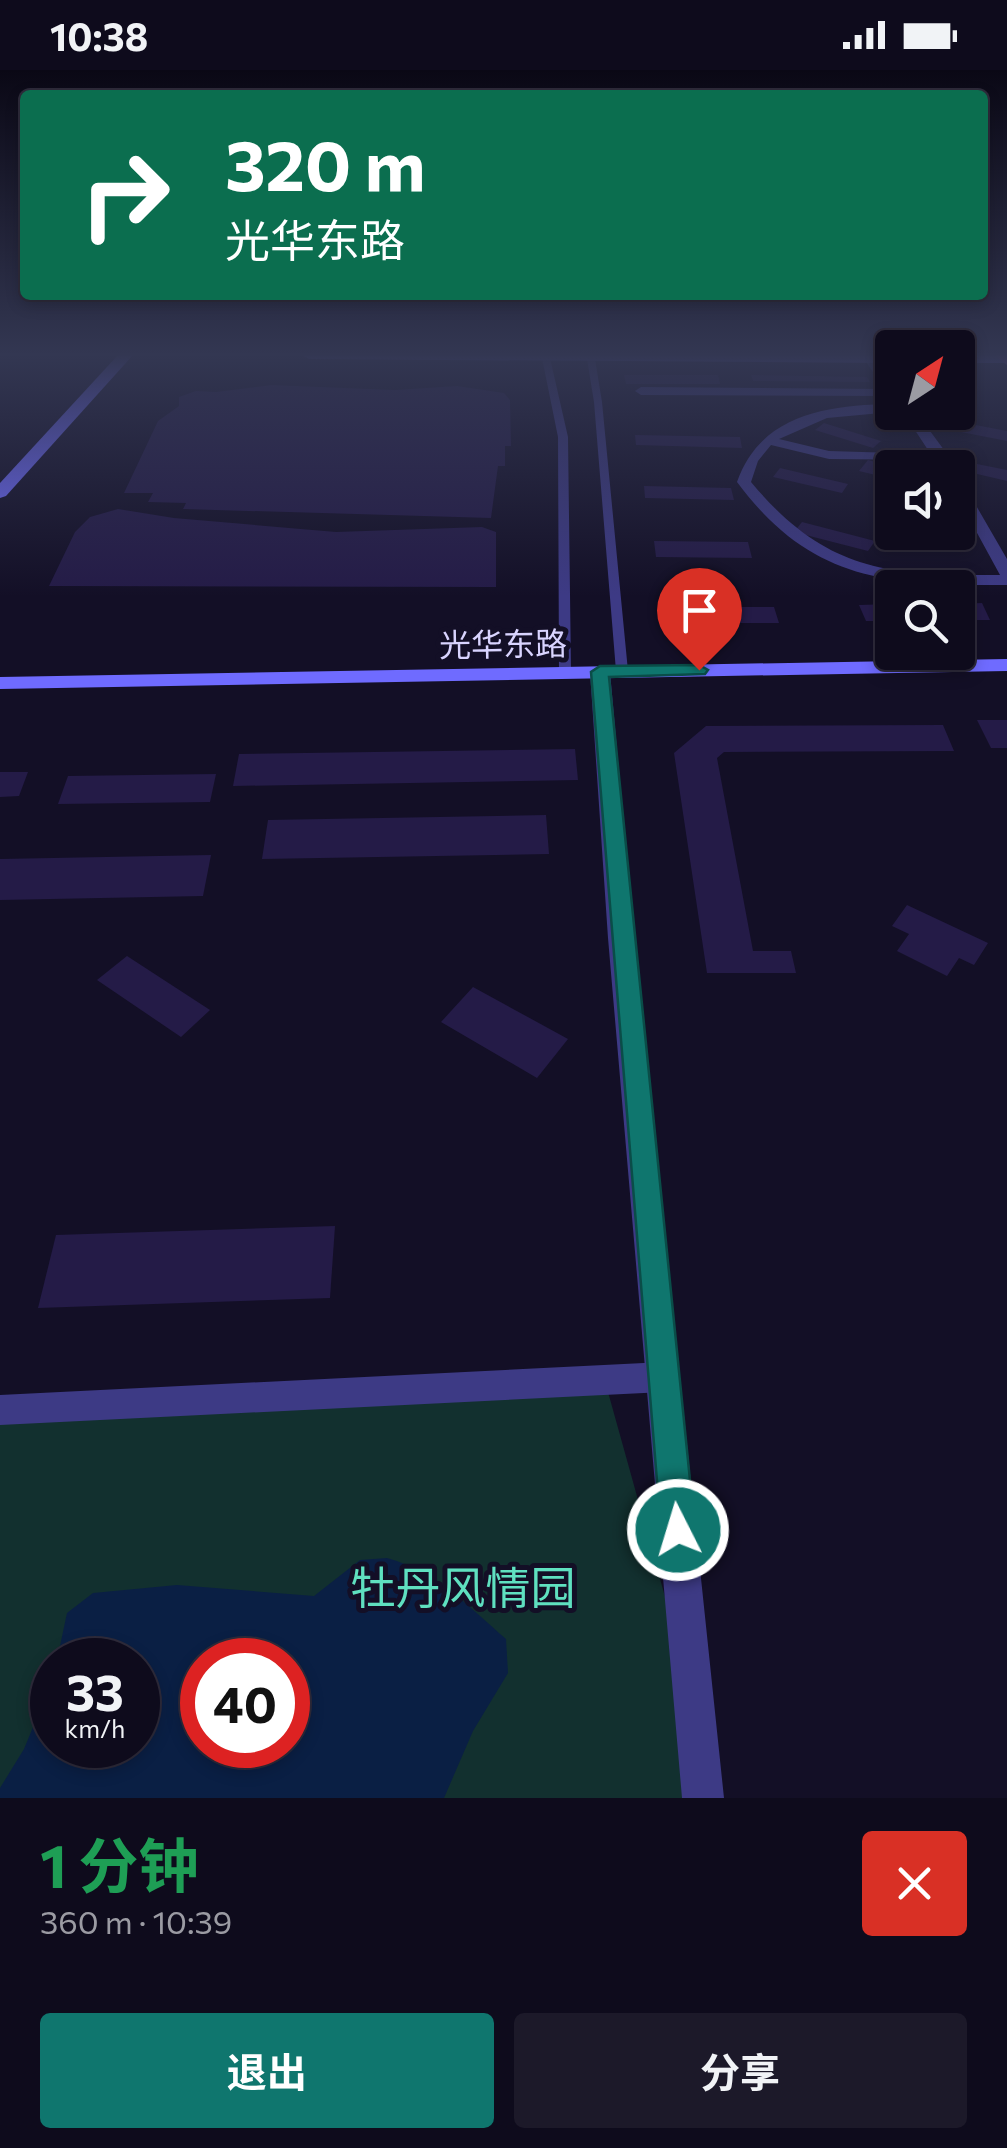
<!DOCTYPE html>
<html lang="zh">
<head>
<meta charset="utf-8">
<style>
  body { margin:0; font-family:Commissioner,"Noto Sans SC",sans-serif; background:#1c1929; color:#f1f3f6; height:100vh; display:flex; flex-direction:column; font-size:38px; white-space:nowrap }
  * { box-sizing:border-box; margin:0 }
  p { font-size:32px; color:#9b9ba3 }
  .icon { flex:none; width:55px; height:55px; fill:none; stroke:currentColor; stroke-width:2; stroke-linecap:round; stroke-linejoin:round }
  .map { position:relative; height:1728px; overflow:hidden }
  .details { display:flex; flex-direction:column; background:#0e0b1c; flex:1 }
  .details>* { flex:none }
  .hud { position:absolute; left:20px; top:20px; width:968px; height:210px; border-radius:10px; box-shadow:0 5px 15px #0003,0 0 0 2px #2e2b3b; background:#0b6e4f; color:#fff; overflow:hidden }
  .needle { width:65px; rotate:36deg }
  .fabs { position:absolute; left:875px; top:260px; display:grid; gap:20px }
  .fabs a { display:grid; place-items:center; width:100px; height:100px; border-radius:10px; background:#0e0b1c; box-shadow:0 5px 15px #0003,0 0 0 2px #2e2b3b; font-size:50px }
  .speed { position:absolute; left:30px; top:1568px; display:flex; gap:20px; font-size:50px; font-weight:700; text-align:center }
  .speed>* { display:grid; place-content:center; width:130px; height:130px; border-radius:50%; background:#0e0b1c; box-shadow:0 5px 15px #0003,0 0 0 2px #2e2b3b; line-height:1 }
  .speed small { font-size:25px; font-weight:400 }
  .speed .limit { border:15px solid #d22; background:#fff; color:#111 }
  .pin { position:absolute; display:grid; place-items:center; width:85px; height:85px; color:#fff; margin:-102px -42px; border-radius:50% 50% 50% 0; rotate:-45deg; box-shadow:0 0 10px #0007 }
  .pin .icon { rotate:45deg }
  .me { position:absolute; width:110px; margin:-55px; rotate:355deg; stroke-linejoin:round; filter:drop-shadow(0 0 8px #0008) }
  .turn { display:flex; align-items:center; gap:35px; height:210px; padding:0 40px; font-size:45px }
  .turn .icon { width:130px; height:130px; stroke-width:2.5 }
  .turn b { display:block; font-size:70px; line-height:85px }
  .round { display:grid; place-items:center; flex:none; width:105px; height:105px; border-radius:10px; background:#1c1929 }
  .summary { display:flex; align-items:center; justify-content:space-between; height:170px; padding:0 40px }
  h1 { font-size:60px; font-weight:700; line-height:75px; color:#1e9e55 }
  .action { display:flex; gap:20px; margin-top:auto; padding:20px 40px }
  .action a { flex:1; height:115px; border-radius:10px; background:#0f766e; color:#fff; font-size:40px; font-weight:700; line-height:115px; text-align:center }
  .action a+a { background:#1c1929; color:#f1f3f6 }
  .status { display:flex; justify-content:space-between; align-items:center; height:70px; padding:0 50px; background:#0e0b1c; direction:ltr }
  .status svg { height:28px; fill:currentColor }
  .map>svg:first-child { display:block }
  .green { fill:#12302f; fill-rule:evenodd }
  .water { fill:#0a1f44; fill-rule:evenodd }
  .building { fill:#241b47 }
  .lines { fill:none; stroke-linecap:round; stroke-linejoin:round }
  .pedestrian { fill:#3d3a85; fill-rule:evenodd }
  .minor { fill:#3d3a85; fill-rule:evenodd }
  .tertiary { fill:#3d3a85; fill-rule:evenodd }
  .secondary { fill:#6f6bff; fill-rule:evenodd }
  .primary { fill:#c25bff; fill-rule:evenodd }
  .route { fill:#0f766e; stroke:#0a4d48; stroke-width:2.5 }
  .labels { text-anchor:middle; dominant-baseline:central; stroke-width:10; stroke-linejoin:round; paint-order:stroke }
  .far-street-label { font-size:32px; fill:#d9d4ff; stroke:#130f26 }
  .near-park-label { font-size:45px; fill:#5fe0c0; stroke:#130f26 }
</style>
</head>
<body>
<div class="status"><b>10:38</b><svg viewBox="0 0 49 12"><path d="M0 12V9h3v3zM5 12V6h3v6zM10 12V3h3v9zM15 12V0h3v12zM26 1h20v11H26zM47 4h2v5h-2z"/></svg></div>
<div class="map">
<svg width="1007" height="1728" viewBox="0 0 1007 1728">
  <rect width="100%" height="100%" fill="#130f26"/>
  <path class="green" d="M603 1304 721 1728H0V1354ZM52 1590H138V1675H52ZM202 1590H288V1675H202Z"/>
  <path class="water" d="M387 1488C436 1501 469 1537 506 1569L508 1603 473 1661 444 1728H0V1718L24 1679 52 1611V1675H138V1590H57L67 1543 93 1523 177 1515 314 1526 360 1490ZM202 1590H288V1675H202Z"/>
  <g class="building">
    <path d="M624 305H718L720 314H626Z"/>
    <path d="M751 305 867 307 870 312 753 311Z"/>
    <path d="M271 315 395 320 457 316 504 323 510 330 511 376H505V396H498L491 448 183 439 186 433 148 432 153 423H124L158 351 179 336V327L196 321 216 322Z"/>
    <path d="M824 353 881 371 873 378 815 360Z"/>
    <path d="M965 353 1007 361V371L961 362Z"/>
    <path d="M635 365 740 367 742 378 636 375Z"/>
    <path d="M868 390 892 396V409L859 401Z"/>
    <path d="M977 394 1007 400V411L973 403Z"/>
    <path d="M780 398 848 414 842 423 773 407Z"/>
    <path d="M644 416 731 418 734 430 645 428Z"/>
    <path d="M118 439 174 448 336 462 482 457 496 462V517L49 516 75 462 90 447Z"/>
    <path d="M802 452 875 471 868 481 794 462Z"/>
    <path d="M654 471 748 472 752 488 656 487Z"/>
    <path d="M982 533 990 550H958V534Z"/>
    <path d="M892 534V551H866L859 535Z"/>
    <path d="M675 537H774L779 553H678Z"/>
    <path d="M977 650H1007V678H991Z"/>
    <path d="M943 655 954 681 724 682 717 688 753 881H791L796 903H707L674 683 706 656Z"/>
    <path d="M575 679 578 710 233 716 239 684Z"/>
    <path d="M0 702H28L19 726 0 727Z"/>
    <path d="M216 704 210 732 58 734 68 706Z"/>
    <path d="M546 745 549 784 262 789 268 750Z"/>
    <path d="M211 785 203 826 0 830V789Z"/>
    <path d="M907 835 988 873 974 895 959 888 947 906 897 881 909 864 892 856Z"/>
    <path d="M127 886 210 940 181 967 97 910Z"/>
    <path d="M473 917 568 969 537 1008 441 952Z"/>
    <path d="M335 1156 330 1228 38 1238 56 1165Z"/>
  </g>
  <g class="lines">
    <g class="pedestrian">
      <path d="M546 286 550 288 568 367 571 602 565 606 559 602 558 367 542 288Z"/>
      <path d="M591 287 595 289 602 332 628 601 622 605 616 601 594 332 587 289Z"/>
    </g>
    <g class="minor">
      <path d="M866 286H874L892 312V326L641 325 635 321 641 317 885 319 864 289Z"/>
      <path d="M892 334V342L827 348 779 369 829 381 928 384 930 383 903 342H916L947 384 950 397H940L935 390 829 389 771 375 758 391 751 412C826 502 889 506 1000 505L958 428V412L963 413 1007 489V515C890 515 812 513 737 412 761 344 827 335 892 334Z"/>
      <path d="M664 1292 675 1296 679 1307 675 1318 664 1322 0 1355V1325Z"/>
    </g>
    <path class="tertiary" d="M600 596 610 602 634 868 724 1728H682L608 868 590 602Z"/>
    <g class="secondary">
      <path d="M118 285H133L6 426 0 428V413Z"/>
      <path d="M302 285H892V293L309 289Z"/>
      <rect x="958" y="285" width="49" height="8"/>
      <path d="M1007 589V601L0 619V607Z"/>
    </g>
    <path class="primary" d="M994 285H1007V295Z"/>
  </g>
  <linearGradient id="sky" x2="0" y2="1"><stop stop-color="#0a0815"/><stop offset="0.54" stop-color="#333752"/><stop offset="1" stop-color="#333752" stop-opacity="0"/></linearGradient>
  <rect width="1007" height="527" fill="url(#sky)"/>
  <path class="route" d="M699 595 708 600 705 604 609 607 695 1460 690 1472 678 1476 666 1472 661 1460 591 602 600 596Z"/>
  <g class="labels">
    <g class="far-street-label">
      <text transform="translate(503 573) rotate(-1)">光华东路</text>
    </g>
    <g class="near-park-label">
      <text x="463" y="1515">牡丹风情园</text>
    </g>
  </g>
</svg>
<div class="fabs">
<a><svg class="needle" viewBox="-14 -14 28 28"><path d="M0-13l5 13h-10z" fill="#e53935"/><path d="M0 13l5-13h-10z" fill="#9b9ba3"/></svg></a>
<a><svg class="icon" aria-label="sound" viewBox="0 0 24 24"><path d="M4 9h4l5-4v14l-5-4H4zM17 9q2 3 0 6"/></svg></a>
<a><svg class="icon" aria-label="search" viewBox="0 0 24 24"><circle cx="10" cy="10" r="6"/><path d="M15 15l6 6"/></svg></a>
</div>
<div class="speed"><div>33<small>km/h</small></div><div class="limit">40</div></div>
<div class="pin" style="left:699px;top:600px;background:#d93025"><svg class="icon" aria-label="arrive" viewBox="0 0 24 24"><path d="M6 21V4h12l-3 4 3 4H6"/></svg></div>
<svg class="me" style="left:678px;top:1460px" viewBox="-20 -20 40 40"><circle r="17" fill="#0f766e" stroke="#fff" stroke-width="3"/><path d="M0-11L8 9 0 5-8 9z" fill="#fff"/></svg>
<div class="hud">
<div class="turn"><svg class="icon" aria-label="right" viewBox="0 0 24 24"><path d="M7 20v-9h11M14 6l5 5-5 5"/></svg><div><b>320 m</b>光华东路</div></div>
</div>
</div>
<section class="details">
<div class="summary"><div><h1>1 分钟</h1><p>360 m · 10:39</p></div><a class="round" style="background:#d93025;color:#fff"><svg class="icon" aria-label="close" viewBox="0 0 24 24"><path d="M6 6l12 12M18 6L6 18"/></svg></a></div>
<div class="action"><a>退出</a><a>分享</a></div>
</section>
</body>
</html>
